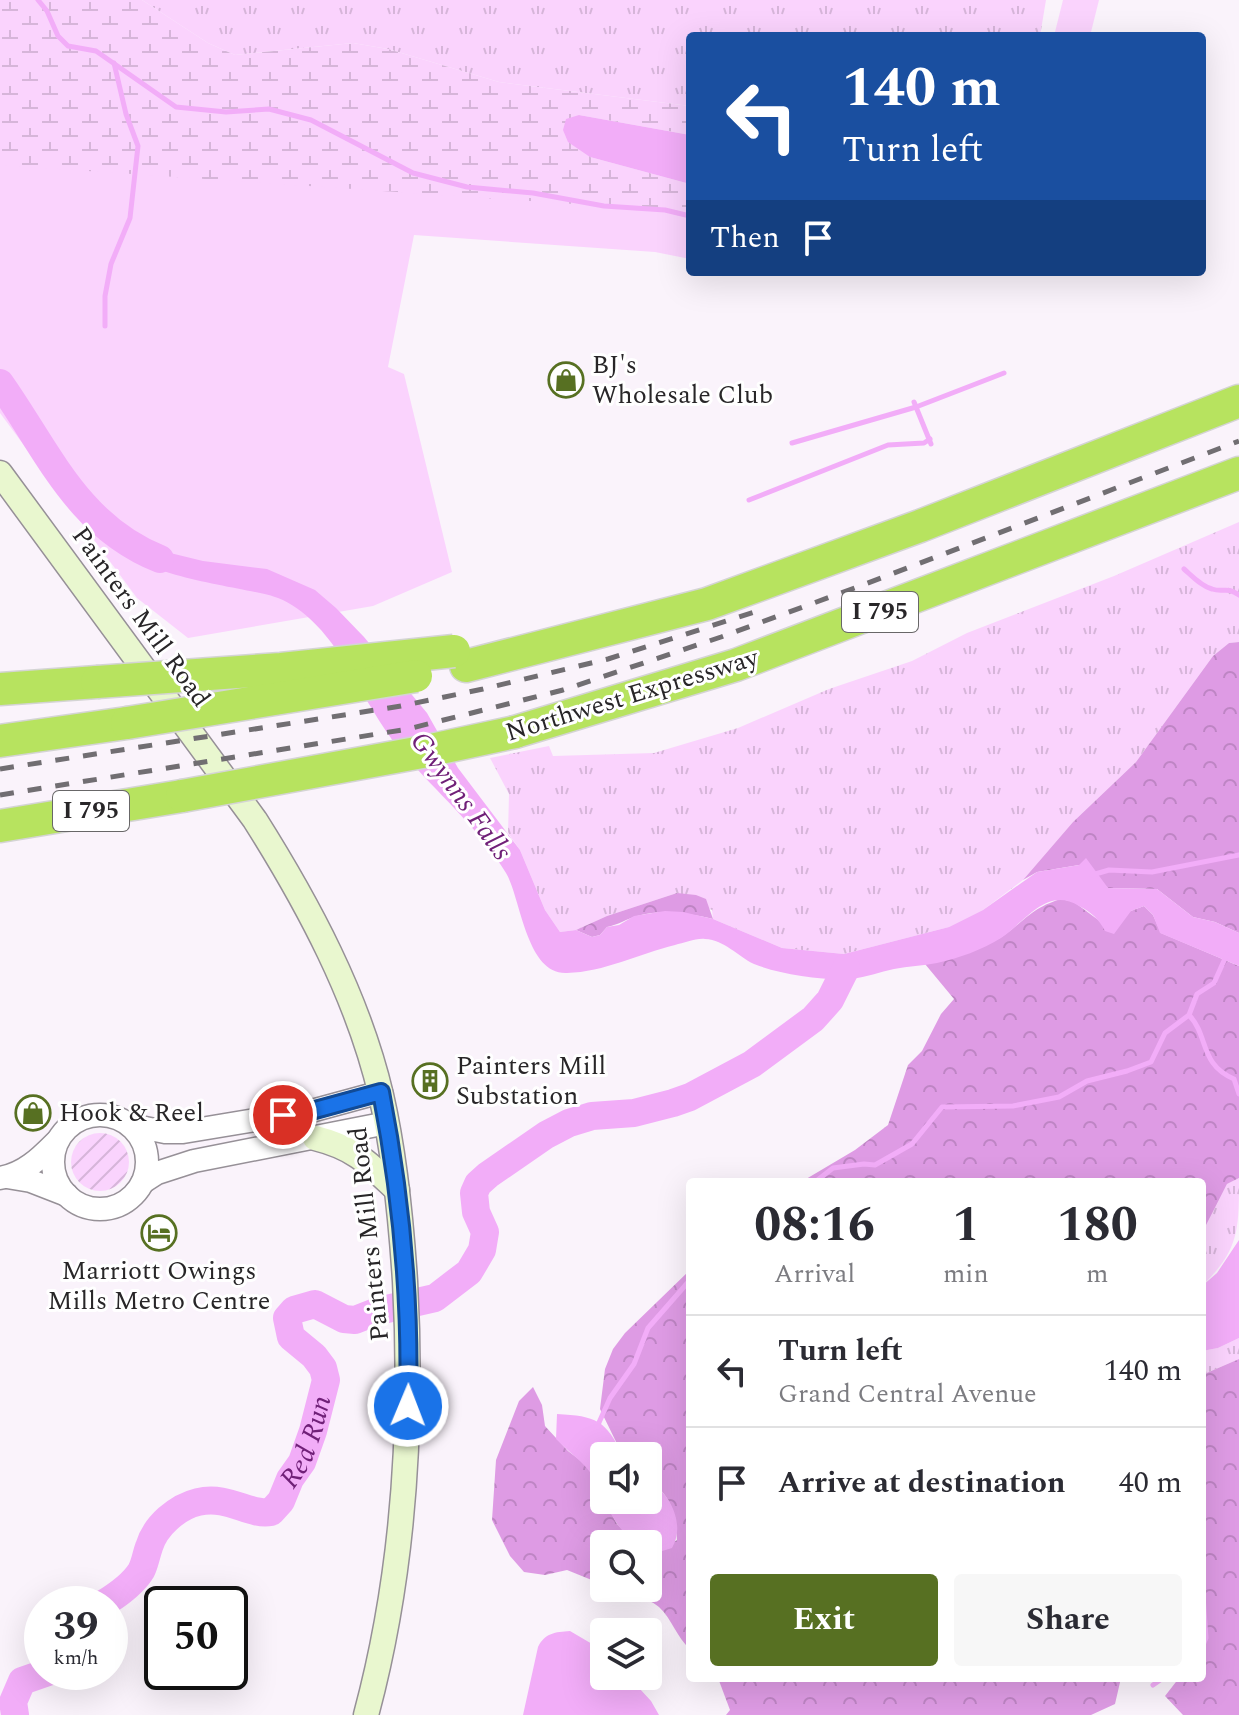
<!DOCTYPE html>
<html lang="en">
<head>
<meta charset="utf-8">
<style>
  body { margin:0; font-family:Spectral,serif; background:#f7f7f7; color:#2b2b33; height:100vh; display:flex; flex-direction:column; font-size:30px; white-space:nowrap }
  * { box-sizing:border-box; margin:0 }
  p { font-size:26px; color:#7c7c81 }
  .icon { flex:none; width:44px; height:44px; fill:none; stroke:currentColor; stroke-width:2; stroke-linecap:round; stroke-linejoin:round }
  .map { position:relative; flex:1; overflow:hidden }
  .details { position:absolute; left:686px; top:1178px; width:520px; height:504px; display:flex; flex-direction:column; background:#fff; border-radius:8px; box-shadow:0 8px 32px #0002 }
  .details>* { flex:none }
  .top-card { position:absolute; left:686px; top:32px; width:520px; height:244px; border-radius:8px; box-shadow:0 8px 32px #0002; background:#1a4fa0; color:#fff; overflow:hidden }
  .controls { position:absolute; left:590px; top:1442px; display:grid; gap:16px }
  .controls a { display:grid; place-items:center; width:72px; height:72px; border-radius:8px; background:#fff; box-shadow:0 8px 32px #0002; font-size:40px }
  .speed { position:absolute; left:24px; top:1586px; display:flex; gap:16px; font-size:40px; font-weight:700; text-align:center }
  .speed>* { display:grid; place-content:center; width:104px; height:104px; border-radius:50%; background:#fff; box-shadow:0 8px 32px #0002; line-height:1 }
  .speed small { font-size:20px; font-weight:400 }
  .speed .limit { border:4px solid #111; border-radius:12px; background:#fff; color:#111 }
  .pin { position:absolute; display:grid; place-items:center; width:68px; height:68px; color:#fff; margin:-34px; border:4px solid #fff; border-radius:50%; box-shadow:0 2px 8px #0007 }
  .me { position:absolute; width:88px; margin:-44px; rotate:1deg; stroke-linejoin:round; filter:drop-shadow(0 0 6px #0008) }
  .turn { display:flex; align-items:center; gap:28px; height:168px; padding:0 24px; font-size:36px }
  .turn .icon { width:104px; height:104px; stroke-width:2.5 }
  .turn b { display:block; font-size:56px; line-height:68px }
  .then { display:flex; align-items:center; height:76px; padding:0 24px; background:#0003; gap:16px; font-size:30px }
  .eta { display:flex; justify-content:space-evenly; align-items:center; height:136px; text-align:center }
  .eta b { font-size:48px; font-weight:700; line-height:56px }
  .button { display:flex; gap:16px; margin-top:auto; padding:16px 24px }
  .button a { flex:1; height:92px; border-radius:8px; background:#577022; color:#fff; font-size:32px; font-weight:700; line-height:92px; text-align:center }
  .button a+a { background:#f7f7f7; color:#2b2b33 }
  ul { padding:0; list-style:none }
  li { display:flex; align-items:center; gap:24px; height:112px; padding:0 24px; border-top:2px solid #e1e1e2 }
  li div { flex:1 }
  li b { display:block; font-size:30px }
  li em { font-style:normal }
  .map>svg:first-child { display:block }
  .grass { fill:url(#grass-tufts) }
  .forest { fill:url(#forest-crowns) }
  .wetland { fill:url(#wetland-marsh) }
  .park { fill:#fad3fd }
  .garden { fill:url(#garden-furrows) }
  .water { fill:#f2adf8 }
  .lines { fill:none; stroke-linecap:round; stroke-linejoin:round }
  .stream { stroke:#f2adf8; stroke-width:5 }
  .river { stroke:#f2adf8; stroke-width:28 }
  .tertiary-casing { stroke:#969097; stroke-width:25 }
  .secondary-casing { stroke:#969097; stroke-width:27 }
  .motorway-casing { stroke:#d4d4d4; stroke-width:35 }
  .tertiary { stroke:#fff; stroke-width:22 }
  .secondary { stroke:#e9f7cf; stroke-width:24 }
  .motorway { stroke:#b7e35f; stroke-width:32 }
  .rail { stroke:#716e72; stroke-width:5; stroke-dasharray:14 14; stroke-linecap:butt }
  .motorway-bridge-casing { stroke:#d4d4d4; stroke-width:35; stroke-linecap:butt }
  .motorway-bridge { stroke:#b7e35f; stroke-width:32 }
  .route-casing { stroke:#114b97; stroke-width:20 }
  .route { stroke:#1a73e8; stroke-width:14 }
  .labels { text-anchor:middle; dominant-baseline:central; stroke-width:6; stroke-linejoin:round; paint-order:stroke }
  .shield { fill:#fff; stroke:#686768; stroke-width:2 }
  .shield-label { font-size:24px; font-weight:bold; fill:#282628 }
  .poi-label { font-size:26px; fill:#282628; stroke:#fff; text-anchor:start }
  .street-label { font-size:26px; fill:#282628; stroke:#fff }
  .water-label { font-size:28px; font-style:italic; fill:#702078; stroke:#fff }
</style>
</head>
<body>
<div class="map">
<svg width="1239" height="1715" viewBox="0 0 1239 1715">
  <defs>
    <pattern id="grass-tufts" width="24" height="20" patternUnits="userSpaceOnUse" patternTransform="scale(2)"><rect width="24" height="20" fill="#fad3fd"/><path d="M3 7l-1-3M5 7V3M7 7l1-3M15 17l-1-3M17 17v-4M19 17l1-3" fill="none" stroke="#d6b5d9"/></pattern>
    <pattern id="forest-crowns" width="20" height="18" patternUnits="userSpaceOnUse" patternTransform="scale(2)"><rect width="20" height="18" fill="#de9be4"/><path d="M2 6a3 3 0 1 1 6 0M12 15a3 3 0 1 1 6 0" fill="none" stroke="#be85c4"/></pattern>
    <pattern id="wetland-marsh" width="20" height="14" patternUnits="userSpaceOnUse" patternTransform="scale(2)"><rect width="20" height="14" fill="#fad3fd"/><path d="M1 5h8M5 5V1M11 12h8M15 12V8" fill="none" stroke="#d6b5d9"/></pattern>
    <pattern id="garden-furrows" width="10" height="10" patternUnits="userSpaceOnUse" patternTransform="scale(2)"><rect width="10" height="10" fill="#fad3fd"/><path d="M-1 1l2-2M0 10L10 0M9 11l2-2" fill="none" stroke="#d6b5d9"/></pattern>
  </defs>
  <rect width="100%" height="100%" fill="#faf3fb"/>
  <g class="grass">
    <path d="M142 0H1046L1040 36H690V106L499 82 388 49 353 43 235 55 208 43Z"/>
    <path d="M1239 522V642L1229 643 1213 656 1136 762 1073 822 1023 880 983 910 949 927 844 954 782 948 713 919 712 910 677 893 607 916 576 930 560 932 545 910 520 850 508 833 509 794 490 758 549 746 553 756 654 753 738 728 829 689 912 661 967 633 1114 576Z"/>
    <path d="M1239 1178C1239 1230 1239 1250 1202 1286V1229L1227 1184Z"/>
    <path d="M1239 1338V1359L1202 1375V1351L1218 1348Z"/>
  </g>
  <g class="forest">
    <path d="M1239 642V933L1215 922 1193 917 1157 889 1108 888 1079 865 1037 872 1023 880 1073 822 1136 762 1213 656 1229 643Z"/>
    <path d="M677 893 696 895 706 899 713 919C687 913 663 909 637 916 626 919 618 925 607 927L600 935 592 937 576 930 607 916Z"/>
    <path d="M1061 899 1074 902 1101 922 1144 906 1153 915 1161 933 1239 966V1178L1227 1184 1206 1225 1202 1229V1182H801L855 1150 888 1125 908 1065 922 1051 941 1014 954 999 925 964C946 961 985 948 1003 936 1026 920 1031 908 1061 899Z"/>
    <path d="M690 1270V1649C677 1638 672 1619 659 1607 646 1596 626 1594 611 1588H648V1550L659 1552 677 1540C676 1514 671 1494 648 1480V1456H623L600 1409 605 1369 613 1349 625 1333Z"/>
    <path d="M1239 1359V1715H1183L1165 1696 1179 1678H1202V1375Z"/>
    <path d="M533 1387 542 1405 545 1426 568 1451 585 1464 598 1481 604 1500 617 1524 637 1544H604V1585L567 1570 545 1575 524 1572 510 1556 492 1520 496 1460 519 1401Z"/>
    <path d="M718 1678H1121L1115 1704 1091 1715H726L730 1710Z"/>
  </g>
  <path class="wetland" d="M0 0H142L208 43 235 55 353 43 388 49 499 82 690 106V135L579 115 590 157 690 184V225L0 183Z"/>
  <g class="park">
    <path d="M1063 0H1099L1090 36H1054Z"/>
    <path d="M0 165 690 212V259L655 252 414 235 388 367 404 374 452 572 373 606 188 638 137 598 0 413Z"/>
  </g>
  <circle class="garden" cx="100" cy="1162" r="29"/>
  <g class="water">
    <path d="M579 115 690 135V184L590 157 568 142 563 130 566 119Z"/>
    <path d="M130 541H140L162 551 203 561 267 569 315 590 336 608 364 637 427 713 458 768 520 850 545 910 560 932 576 930 592 937 600 935 607 927 619 925 634 916 665 911 683 912 713 919 782 948 844 954 949 927 983 910 1037 872 1079 865 1086 858 1108 888 1157 889 1193 917 1215 922 1239 933V966L1160 933 1153 915 1144 906 1131 911 1114 934 1105 931C1099 919 1091 912 1079 906 1047 886 1025 922 1001 938 982 950 959 958 937 963 923 966 908 966 894 969 880 972 866 977 852 979 826 981 778 974 754 964 737 956 725 940 705 939 696 938 684 943 675 945 639 954 604 972 567 973 526 975 521 898 506 873 476 823 429 787 393 741 374 715 358 684 341 657 327 634 304 608 278 598 249 587 130 577 126 543Z"/>
    <path d="M1239 1240V1338L1218 1348 1202 1351V1286L1217 1273Z"/>
    <path d="M557 1414C596 1416 606 1420 623 1456H604V1499C594 1468 577 1460 556 1439Z"/>
    <path d="M648 1480C670 1493 686 1524 672 1548L659 1552 648 1550V1544C626 1544 613 1519 604 1500H648Z"/>
    <path d="M570 1631 604 1651V1676H628L651 1701 659 1715H523L538 1647C545 1633 555 1632 570 1631Z"/>
  </g>
  <g class="lines">
    <g class="stream">
      <path d="M38 0 47 11 58 36 68 46 96 51 176 107 226 112 269 109 311 120 413 173 467 187 533 193 604 206 665 210 690 216"/>
      <path d="M105 326V296L111 264 130 218 138 146 126 114 114 63"/>
      <path d="M914 402 931 444"/>
      <path d="M792 443 916 407 1004 373"/>
      <path d="M749 500 888 445 924 443 930 439"/>
      <path d="M1184 569C1192 576 1201 586 1212 589 1224 593 1226 586 1239 595"/>
      <path d="M1092 875 1109 870 1152 872 1239 855"/>
      <path d="M1189 1015C1209 1036 1199 1064 1234 1079L1239 1094"/>
      <path d="M815 1182 833 1168 864 1164 875 1165 912 1144 942 1107 1013 1106 1059 1097 1087 1081 1127 1071 1151 1062 1165 1033 1189 1015 1197 994 1214 983 1227 954"/>
      <path d="M597 1427 610 1398 634 1364 648 1328 690 1280"/>
      <path d="M1202 1582 1206 1638 1202 1647"/>
      <path d="M1153 1685 1163 1678"/>
    </g>
    <g class="river">
      <path d="M0 383C48 451 77 526 160 559"/>
      <path id="s1" d="M103 1604C116 1596 133 1584 141 1571 145 1564 146 1555 149 1547 155 1526 177 1507 198 1502 229 1495 249 1516 271 1512L281 1501 290 1479 302 1462 313 1431 326 1380 323 1368 314 1356 291 1337 287 1318 294 1310 315 1304 344 1319 355 1320 378 1311 435 1298 469 1272 482 1250 485 1232 476 1212 474 1193 478 1184 488 1175 546 1135 569 1123 592 1116 634 1113 673 1103 690 1097 752 1064 813 1019 830 1000 846 968"/>
      <path d="M15 1715 13 1702 22 1681 48 1672"/>
    </g>
    <defs>
      <g id="tertiary">
        <circle cx="100" cy="1162" r="47"/>
        <path d="M130 1125 165 1132H183L315 1110 381 1092"/>
        <path d="M7 1177 31 1181 67 1195"/>
        <path d="M0 1178C25 1174 41 1157 58 1140"/>
        <path d="M143 1182 157 1173 194 1161 387 1123"/>
      </g>
      <g id="secondary">
        <path d="M0 473 255 820C308 904 358 997 381 1095 395 1156 401 1219 405 1281 413 1427 404 1574 366 1715"/>
        <path d="M315 1138C355 1148 368 1163 397 1190"/>
      </g>
      <g id="motorway">
        <path d="M466 666 707 604 920 526 1239 401"/>
        <path d="M0 689 97 682"/>
        <path d="M515 732 736 665 1239 473"/>
        <path d="M0 741 127 723"/>
        <path d="M0 826 182 796"/>
      </g>
    </defs>
    <use href="#tertiary" class="tertiary-casing"/>
    <use href="#secondary" class="secondary-casing"/>
    <use href="#motorway" class="motorway-casing"/>
    <use href="#tertiary" class="tertiary"/>
    <use href="#secondary" class="secondary"/>
    <use href="#motorway" class="motorway"/>
    <g class="rail">
      <path d="M0 769 401 706 483 689 608 659 764 609"/>
      <path d="M0 795 408 729 563 690 721 637 860 586 1239 441"/>
    </g>
    <defs>
      <g id="motorway-bridge">
        <path d="M97 682 281 669 454 651"/>
        <path d="M127 723 416 676"/>
        <path d="M182 796 422 752 515 732"/>
      </g>
    </defs>
    <use href="#motorway-bridge" class="motorway-bridge-casing"/>
    <use href="#motorway-bridge" class="motorway-bridge"/>
  </g>
  <g class="lines">
    <defs>
      <path id="route" d="M283 1115 315 1110 381 1092C401 1195 411 1301 408 1406"/>
    </defs>
    <use href="#route" class="route-casing"/>
    <use href="#route" class="route"/>
  </g>
  <defs>
    <symbol id="shop-ring" viewBox="-11 -11 22 22"><circle r="9.5" fill="#fff" stroke="#577022" stroke-width="1.5"/><path d="M-5-2.5h2.3a2.7 3.5 0 0 1 5.4 0H5L5.5 6h-11ZM-1.5-2.5h3a1.5 2.3 0 0 0-3 0Z" fill="#577022"/></symbol>
    <symbol id="building-ring" viewBox="-11 -11 22 22"><circle r="9.5" fill="#fff" stroke="#577022" stroke-width="1.5"/><path d="M-4-6H4V6H1V3H-1V6H-4ZM-2.5-4.3h1.7v1.8h-1.7ZM.8-4.3h1.7v1.8H.8ZM-2.5-1h1.7V.8h-1.7ZM.8-1h1.7V.8H.8Z" fill="#577022"/></symbol>
    <symbol id="hotel-ring" viewBox="-11 -11 22 22"><circle r="9.5" fill="#fff" stroke="#577022" stroke-width="1.5"/><path d="M-6-4.5h1.5V1H6V5H4.5V3h-9V5H-6ZM-4 0a1.8 1.8 0 1 1 3.6 0ZM.5 0V-2.5h3Q6-2.5 6 0Z" fill="#577022"/></symbol>
  </defs>
  <g fill-rule="evenodd">
    <use href="#shop-ring" x="546" y="360" width="40" height="40"/>
    <use href="#building-ring" x="410" y="1061" width="40" height="40"/>
    <use href="#shop-ring" x="13" y="1093" width="40" height="40"/>
    <use href="#hotel-ring" x="139" y="1213" width="40" height="40"/>
  </g>
  <g class="labels">
    <g class="shield">
      <rect x="842" y="592" width="76" height="40" rx="6"/>
      <rect x="53" y="791" width="76" height="40" rx="6"/>
    </g>
    <g class="shield-label">
      <text x="880" y="612">I 795</text>
      <text x="91" y="811">I 795</text>
    </g>
    <g class="poi-label">
      <text x="592" y="365">BJ's<tspan x="592" dy="30">Wholesale Club</tspan></text>
      <text x="456" y="1066">Painters Mill<tspan x="456" dy="30">Substation</tspan></text>
      <text x="59" y="1113">Hook &amp; Reel</text>
      <text x="159" y="1271" text-anchor="middle">Marriott Owings<tspan x="159" dy="30">Mills Metro Centre</tspan></text>
    </g>
    <g class="street-label">
      <text transform="translate(141 617) rotate(54)">Painters Mill Road</text>
      <text transform="translate(632 695) rotate(-17)">Northwest Expressway</text>
      <text transform="translate(369 1234) rotate(-96)">Painters Mill Road</text>
    </g>
    <g class="water-label">
      <text transform="translate(461 796) rotate(54)">Gwynns Falls</text>
      <text stroke="none"><textPath href="#s1" startOffset="300">Red Run</textPath></text>
    </g>
  </g>
</svg>
<div class="controls">
<a><svg class="icon" aria-label="sound" viewBox="0 0 24 24"><path d="M4 9h4l5-4v14l-5-4H4zM17 9q2 3 0 6"/></svg></a>
<a><svg class="icon" aria-label="search" viewBox="0 0 24 24"><circle cx="10" cy="10" r="6"/><path d="M15 15l6 6"/></svg></a>
<a><svg class="icon" aria-label="layers" viewBox="0 0 24 24"><path d="M12 4l9 5-9 5-9-5zM3 14l9 5 9-5"/></svg></a>
</div>
<div class="speed"><div>39<small>km/h</small></div><div class="limit">50</div></div>
<div class="pin" style="left:283px;top:1115px;background:#d93025"><svg class="icon" aria-label="arrive" viewBox="0 0 24 24"><path d="M6 21V4h12l-3 4 3 4H6"/></svg></div>
<svg class="me" style="left:408px;top:1406px" viewBox="-20 -20 40 40"><circle r="17" fill="#1a73e8" stroke="#fff" stroke-width="3"/><path d="M0-11L8 9 0 5-8 9z" fill="#fff"/></svg>
<div class="top-card">
<div class="turn"><svg class="icon" aria-label="left" viewBox="0 0 24 24"><path d="M17 20v-9H6M10 6l-5 5 5 5"/></svg><div><b>140 m</b>Turn left</div></div>
<div class="then">Then<svg class="icon" aria-label="arrive" viewBox="0 0 24 24"><path d="M6 21V4h12l-3 4 3 4H6"/></svg></div>
</div>
<section class="details">
<div class="eta">
<div><b>08:16</b><p>Arrival</p></div>
<div><b>1</b><p>min</p></div>
<div><b>180</b><p>m</p></div>
</div>
<ul>
<li><svg class="icon" aria-label="left" viewBox="0 0 24 24"><path d="M17 20v-9H6M10 6l-5 5 5 5"/></svg><div><b>Turn left</b><p>Grand Central Avenue</p></div><em>140 m</em></li>
<li><svg class="icon" aria-label="arrive" viewBox="0 0 24 24"><path d="M6 21V4h12l-3 4 3 4H6"/></svg><div><b>Arrive at destination</b></div><em>40 m</em></li>
</ul>
<div class="button"><a>Exit</a><a>Share</a></div>
</section>
</div>
</body>
</html>
